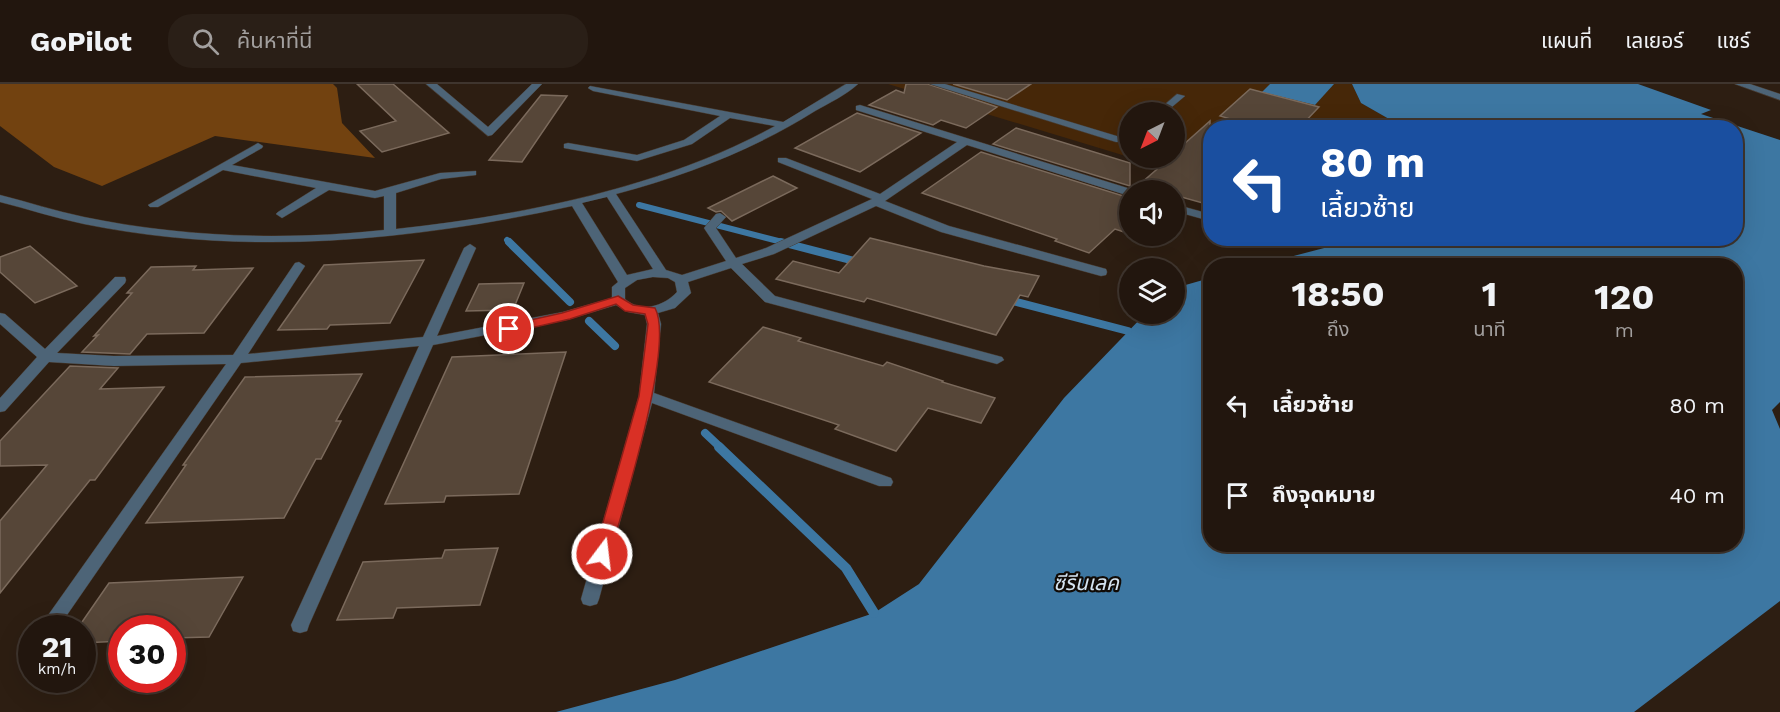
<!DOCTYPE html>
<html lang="th">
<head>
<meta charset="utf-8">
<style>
  body { margin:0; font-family:"Work Sans","Noto Sans Thai",sans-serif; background:#2a1f17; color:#f1f3f6; height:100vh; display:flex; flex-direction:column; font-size:22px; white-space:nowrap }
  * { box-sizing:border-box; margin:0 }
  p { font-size:20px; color:#a29f9e }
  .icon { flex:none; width:33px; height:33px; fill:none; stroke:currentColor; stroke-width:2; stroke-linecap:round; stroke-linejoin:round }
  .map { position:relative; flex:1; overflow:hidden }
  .details { position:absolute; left:1203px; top:174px; width:540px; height:294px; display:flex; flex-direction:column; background:#22160e; border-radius:24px; box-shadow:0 6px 24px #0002,0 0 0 2px #3f352e }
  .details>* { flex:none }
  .hud { position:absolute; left:1203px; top:36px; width:540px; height:126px; border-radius:24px; box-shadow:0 6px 24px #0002,0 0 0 2px #3f352e; background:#1a4fa0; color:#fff; overflow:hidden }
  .needle { width:39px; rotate:222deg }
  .tools { position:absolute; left:1119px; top:18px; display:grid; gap:12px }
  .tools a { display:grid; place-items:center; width:66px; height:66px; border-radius:50%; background:#22160e; box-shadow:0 6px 24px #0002,0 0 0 2px #3f352e; font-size:30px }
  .speed { position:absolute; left:18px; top:531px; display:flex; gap:12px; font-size:30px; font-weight:700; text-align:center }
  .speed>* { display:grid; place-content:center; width:78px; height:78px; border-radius:50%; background:#22160e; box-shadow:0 6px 24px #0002,0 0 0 2px #3f352e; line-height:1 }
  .speed small { font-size:15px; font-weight:400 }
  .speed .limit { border:9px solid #d22; background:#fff; color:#111 }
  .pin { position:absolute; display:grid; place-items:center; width:51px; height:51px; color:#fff; margin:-26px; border:3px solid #fff; border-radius:50%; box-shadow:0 2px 6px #0007 }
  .me { position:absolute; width:66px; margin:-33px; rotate:15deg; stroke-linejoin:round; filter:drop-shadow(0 0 4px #0008) }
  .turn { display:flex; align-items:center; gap:21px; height:126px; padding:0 18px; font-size:27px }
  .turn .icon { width:78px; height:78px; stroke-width:2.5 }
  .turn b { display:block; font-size:42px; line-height:51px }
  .eta { display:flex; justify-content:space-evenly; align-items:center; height:102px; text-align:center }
  .eta b { font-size:36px; font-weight:700; line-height:42px }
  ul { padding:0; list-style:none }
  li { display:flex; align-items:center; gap:18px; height:90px; padding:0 18px }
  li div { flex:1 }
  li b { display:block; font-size:22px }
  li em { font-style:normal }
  header { display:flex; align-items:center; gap:36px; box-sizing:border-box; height:84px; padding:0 30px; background:#22160e; border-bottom:2px solid #3f352e }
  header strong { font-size:28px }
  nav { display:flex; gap:33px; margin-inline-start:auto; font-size:21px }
  .search { width:420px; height:54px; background:#2a1f17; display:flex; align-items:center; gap:15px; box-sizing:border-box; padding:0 21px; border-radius:24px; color:#a29f9e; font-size:22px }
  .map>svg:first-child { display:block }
  .green { fill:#462708 }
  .forest { fill:#724210 }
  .water { fill:#3d77a2 }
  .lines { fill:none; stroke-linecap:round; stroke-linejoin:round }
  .stream-far2 { stroke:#3d77a2; stroke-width:6 }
  .stream-far1 { stroke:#3d77a2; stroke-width:8 }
  .stream { stroke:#3d77a2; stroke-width:10 }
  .building { fill:#564638; stroke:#7b6a5c; stroke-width:1.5 }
  .street-casing { stroke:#483a2e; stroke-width:1 }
  .street { fill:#4d6477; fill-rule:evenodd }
  .route { fill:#d93025; stroke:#8d1f18; stroke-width:1.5 }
  .labels { text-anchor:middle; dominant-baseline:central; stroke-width:4.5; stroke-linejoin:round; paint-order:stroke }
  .near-water-label { font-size:21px; font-style:italic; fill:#d5e4f1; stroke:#100a05 }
</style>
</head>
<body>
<header>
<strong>GoPilot</strong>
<div class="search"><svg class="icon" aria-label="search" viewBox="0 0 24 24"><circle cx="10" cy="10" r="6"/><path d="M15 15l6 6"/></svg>ค้นหาที่นี่</div>
<nav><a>แผนที่</a><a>เลเยอร์</a><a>แชร์</a></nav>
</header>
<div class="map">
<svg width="1780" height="628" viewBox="0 0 1780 628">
  <rect width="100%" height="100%" fill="#2d1e12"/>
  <path class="green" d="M888 0H1352L1361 19 1403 43 1210 44V98L1130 74H1174V28H1130L1129 73Z"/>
  <path class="forest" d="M0 0H333L337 4 342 39 375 74 215 52 102 102 54 83 0 42Z"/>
  <g class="water">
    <path d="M1270 0H1334L1315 21 1262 8Z"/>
    <path d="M1352 0H1638L1711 26 1701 30 1780 56V318L1772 326 1780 345V517L1634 628H556L675 596 874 529 919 500 1064 314 1145 230H1174L1175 204 1210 194V460H1736V182L1259 181 1328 163 1433 155 1736 154V44L1403 43 1361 19Z"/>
  </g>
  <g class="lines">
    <g class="stream-far2">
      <path d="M639 121 786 159"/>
      <path d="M507 156 510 159"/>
    </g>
    <g class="stream-far1">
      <path d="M509 158 570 218"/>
      <path d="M781 158 862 179"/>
      <path d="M1005 215 1128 247"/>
      <path d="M589 237 615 262"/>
      <path d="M705 349 721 364"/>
    </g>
    <path class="stream" d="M719 363 846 484 874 529"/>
  </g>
  <g class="building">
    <path d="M357 0H393L449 49 382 68 360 47 396 37Z"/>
    <path d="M906 0H928L997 23 966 44 941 36 933 41 869 21 896 6 904 9Z"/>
    <path d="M953 0H1031L1007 16Z"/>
    <path d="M1250 5 1319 23 1299 44H1261L1220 32Z"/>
    <path d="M541 11 567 12 522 78 489 76Z"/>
    <path d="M857 29 921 49 860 88 795 64Z"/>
    <path d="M1210 37V121L1174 111V106H1159L1140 100 1170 74H1174V69Z"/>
    <path d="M1016 44 1130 79V102L993 60Z"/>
    <path d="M981 68 1130 114V150L1115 145 1089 169 1055 157 1057 155 922 109Z"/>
    <path d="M773 92 797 104 732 137 721 127 716 128 708 124Z"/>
    <path d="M870 154 984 182 1039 192 1028 213 1020 211 996 251 867 214 864 218 776 195 793 177 839 189Z"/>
    <path d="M30 162 77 202 35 219 0 188V173Z"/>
    <path d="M424 176 390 239 330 241 327 245 278 246 324 181Z"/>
    <path d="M196 182 193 186 253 184 204 249 147 250 130 270 82 268 98 251 94 252 132 209H127L151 183Z"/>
    <path d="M524 199 513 226 466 227 479 200Z"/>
    <path d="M763 243 801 254 798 257 883 282 887 278 943 297 942 298 995 314 981 339 928 324 896 367 835 345 839 341 709 298Z"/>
    <path d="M566 268 519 410 446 412 444 418 385 420 452 273Z"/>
    <path d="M70 282 118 284 100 305 164 303 95 396H90L0 509V437L47 381 0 382V357Z"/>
    <path d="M362 290 336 337H341L321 375H316L284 434 146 439 186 381H183L245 293Z"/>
    <path d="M498 464 480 521 397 524 393 534 337 536 363 478 442 474 445 466Z"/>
    <path d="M243 493 209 553 172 554V544H122V557L82 559V538L109 499Z"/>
  </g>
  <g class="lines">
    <defs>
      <g id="street">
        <path d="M426 0H437L488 43 532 0H542L492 51 488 52Z"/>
        <path d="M846 0H858C846 11 829 19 815 27 753 66 687 91 616 110L666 186 682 191 726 177 704 144 716 130 720 129 726 133 716 144 736 174 766 164 872 115 778 78V74H786L880 110 957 58 856 26V22L860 21 1134 106H1130V112L1126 111 967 61 885 117 949 142 1106 185 1107 188 1106 191 1101 192 941 148 876 122 774 170 742 180 775 212 1002 273 1004 276 997 280 765 218 731 184 688 198 691 209 675 224 658 229 661 240 654 309 891 394 893 398 891 402H879L652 319 599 515 597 520 590 522 583 520 581 515 639 312 647 240 645 231 628 228 616 221 566 236 433 261 309 541 307 547 300 549 293 547 291 541 419 262 241 279 58 544H39L226 280 114 282 49 278 5 327 0 328V314L37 273 0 240V229L5 230 45 265 115 193H125L126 196 125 199 57 269 114 272 233 271 295 179 299 178 305 182 248 270 423 253 464 164 470 160 476 164 437 252 563 228 612 214V203L618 198 572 122C411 157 246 173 84 140 55 134 28 125 0 118V111C28 118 55 127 84 133 181 153 285 157 384 146V112L375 114 329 106 282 134 276 130 278 128 316 104 223 86 158 123H150L148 121 258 59 263 62 262 64 232 81 375 107 440 89 476 87V91L441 95 396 109V145C520 132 665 103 775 42L730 34 692 60 637 77 564 64V60L568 59 637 71 684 56 720 32 593 7 588 4 590 2 783 38ZM607 113 653 185 627 191 582 119ZM653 193 668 194 675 198 677 208C663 223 641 229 625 215V204L637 196Z"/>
        <path d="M930 0H945L1120 53 1130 52V58H1116Z"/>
        <path d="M1735 0H1750L1780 10V16Z"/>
        <path d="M1177 10 1185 12 1166 28H1156Z"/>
        <path d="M1174 120 1210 130V137L1174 127Z"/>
      </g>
    </defs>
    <use href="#street" class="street-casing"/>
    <use href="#street" class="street"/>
  </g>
  <path class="route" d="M618 212 633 221 655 224C675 261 623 424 610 470L608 474 602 476 597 474 594 470 639 312 648 240 645 230 625 227 616 220 570 235 509 249 502 245 504 242 562 229Z"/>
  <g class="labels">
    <g class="near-water-label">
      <text x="1086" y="498">ซีรีนเลค</text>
    </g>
  </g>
</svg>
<div class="tools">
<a><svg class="needle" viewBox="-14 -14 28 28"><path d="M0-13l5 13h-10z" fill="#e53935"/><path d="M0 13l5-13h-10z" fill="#a29f9e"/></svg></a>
<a><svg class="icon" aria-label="sound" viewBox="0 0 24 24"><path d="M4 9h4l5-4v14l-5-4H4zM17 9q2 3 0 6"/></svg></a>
<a><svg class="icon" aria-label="layers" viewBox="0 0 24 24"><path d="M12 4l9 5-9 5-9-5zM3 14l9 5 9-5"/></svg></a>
</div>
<div class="speed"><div>21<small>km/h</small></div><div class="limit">30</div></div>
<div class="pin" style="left:509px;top:245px;background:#d93025"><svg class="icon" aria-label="arrive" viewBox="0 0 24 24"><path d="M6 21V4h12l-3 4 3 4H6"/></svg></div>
<svg class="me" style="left:602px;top:470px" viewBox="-20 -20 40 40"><circle r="17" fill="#d93025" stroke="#fff" stroke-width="3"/><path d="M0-11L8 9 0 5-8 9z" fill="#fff"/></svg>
<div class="hud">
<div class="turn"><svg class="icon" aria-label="left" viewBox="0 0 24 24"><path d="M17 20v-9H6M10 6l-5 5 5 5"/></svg><div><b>80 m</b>เลี้ยวซ้าย</div></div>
</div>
<section class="details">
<div class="eta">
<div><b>18:50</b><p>ถึง</p></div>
<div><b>1</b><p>นาที</p></div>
<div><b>120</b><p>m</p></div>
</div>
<ul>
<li><svg class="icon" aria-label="left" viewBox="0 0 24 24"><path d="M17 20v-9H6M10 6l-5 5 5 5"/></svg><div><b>เลี้ยวซ้าย</b></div><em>80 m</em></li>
<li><svg class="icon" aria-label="arrive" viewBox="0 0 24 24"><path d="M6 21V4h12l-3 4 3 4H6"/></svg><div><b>ถึงจุดหมาย</b></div><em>40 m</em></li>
</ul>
</section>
</div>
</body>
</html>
